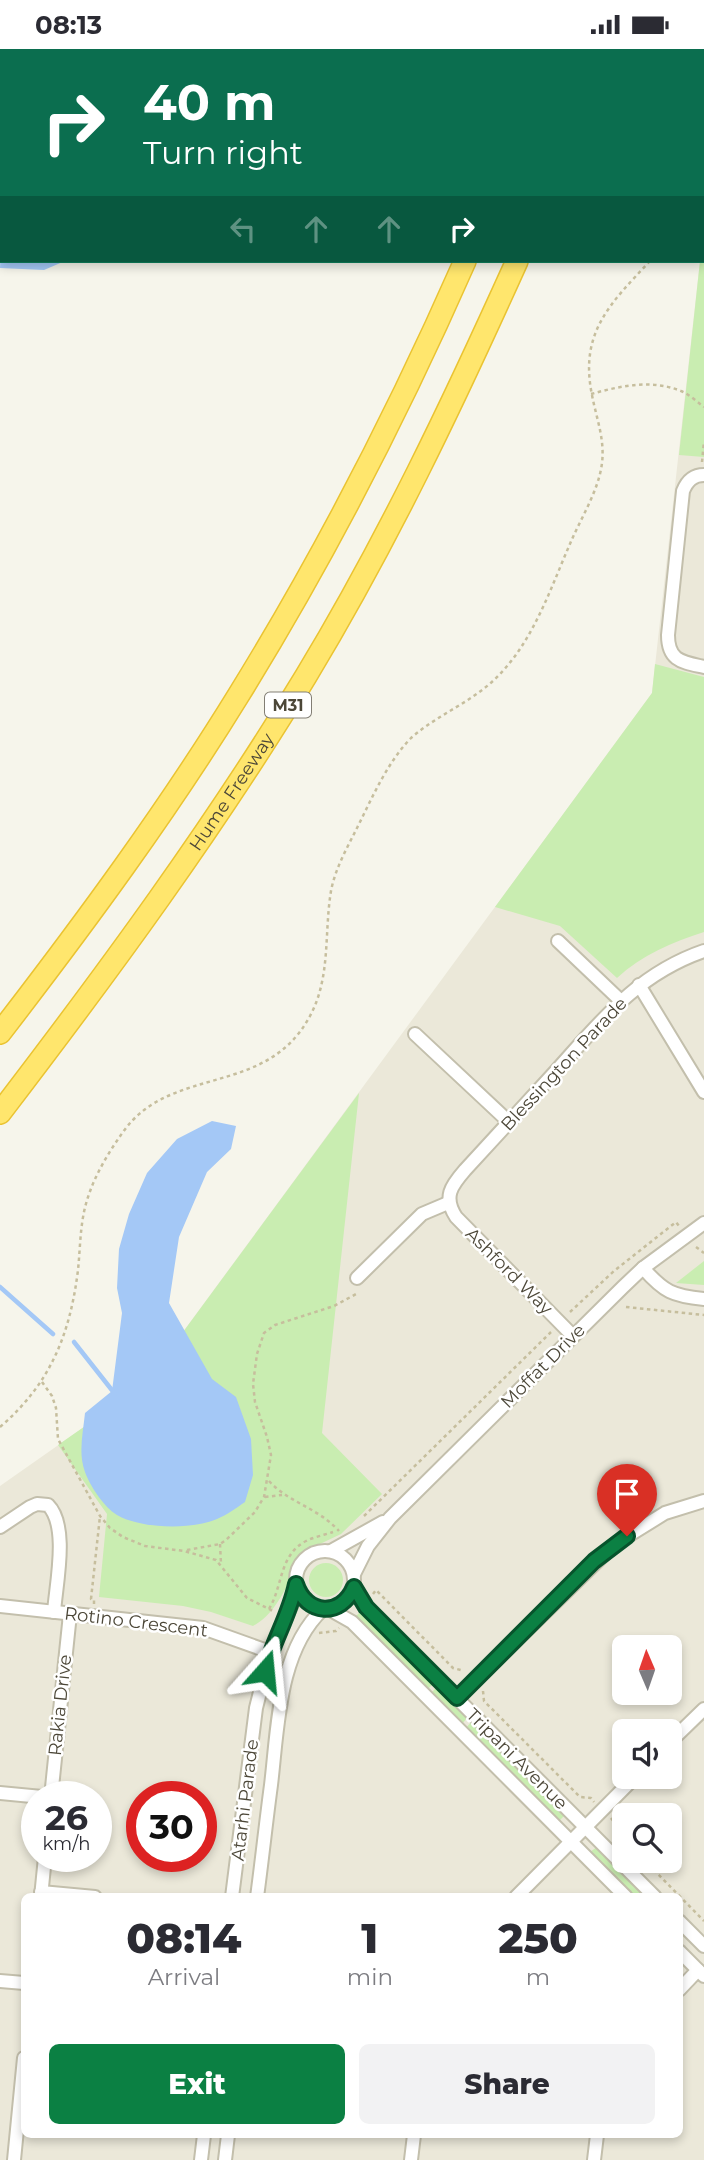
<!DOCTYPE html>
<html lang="en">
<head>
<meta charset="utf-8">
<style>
  body { margin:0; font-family:Montserrat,sans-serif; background:#f2f2f3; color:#2b2b33; height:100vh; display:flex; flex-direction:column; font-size:26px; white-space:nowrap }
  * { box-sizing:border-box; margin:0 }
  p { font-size:23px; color:#7c7c81 }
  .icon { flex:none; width:38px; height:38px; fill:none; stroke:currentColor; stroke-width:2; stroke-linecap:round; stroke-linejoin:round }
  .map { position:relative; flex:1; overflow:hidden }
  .panel { position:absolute; left:21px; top:1844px; width:662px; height:245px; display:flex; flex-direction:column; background:#fff; border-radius:10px; box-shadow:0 4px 10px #0003 }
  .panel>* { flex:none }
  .top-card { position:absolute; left:0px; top:0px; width:705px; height:214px; box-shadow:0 4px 10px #0003; background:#0b6e4f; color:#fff; overflow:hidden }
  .needle { width:46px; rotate:358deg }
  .controls { position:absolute; left:612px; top:1586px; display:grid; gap:14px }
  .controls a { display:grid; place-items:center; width:70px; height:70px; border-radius:10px; background:#fff; box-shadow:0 4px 10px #0003; font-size:35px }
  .speed { position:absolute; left:21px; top:1732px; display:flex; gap:14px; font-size:35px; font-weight:700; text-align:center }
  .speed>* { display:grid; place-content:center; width:91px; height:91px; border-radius:50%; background:#fff; box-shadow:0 4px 10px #0003; line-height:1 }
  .speed small { font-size:18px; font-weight:400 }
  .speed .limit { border:10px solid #d22; background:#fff; color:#111 }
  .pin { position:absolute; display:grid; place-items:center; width:60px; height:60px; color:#fff; margin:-72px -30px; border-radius:50% 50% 50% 0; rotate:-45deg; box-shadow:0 0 7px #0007 }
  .pin .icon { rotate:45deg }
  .me { position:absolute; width:77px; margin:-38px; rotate:18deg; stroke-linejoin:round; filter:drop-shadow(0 0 5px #0008) }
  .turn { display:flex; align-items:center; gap:24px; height:147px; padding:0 28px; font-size:32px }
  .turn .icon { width:91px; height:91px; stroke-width:2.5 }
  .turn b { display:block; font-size:49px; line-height:60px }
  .lanes { display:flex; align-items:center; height:66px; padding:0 28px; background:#0003; justify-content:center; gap:35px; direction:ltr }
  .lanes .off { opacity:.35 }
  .eta { display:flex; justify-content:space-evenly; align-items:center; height:119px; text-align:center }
  .eta b { font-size:42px; font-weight:800; line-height:49px }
  .cta { display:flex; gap:14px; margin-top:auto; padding:14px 28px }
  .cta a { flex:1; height:80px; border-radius:10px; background:#0b8043; color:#fff; font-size:28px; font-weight:800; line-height:80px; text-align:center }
  .cta a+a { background:#f2f2f3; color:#2b2b33 }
  .status { display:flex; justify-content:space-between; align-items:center; height:49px; padding:0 35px; background:#fff; direction:ltr }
  .status svg { height:19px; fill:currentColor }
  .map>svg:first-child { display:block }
  .residential { fill:#ebe8d9; fill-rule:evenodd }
  .green { fill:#c9edb1 }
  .water { fill:#a4c8f6 }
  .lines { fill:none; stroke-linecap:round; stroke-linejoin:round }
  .stream { stroke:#a4c8f6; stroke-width:4.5 }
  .street-casing { stroke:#c3bfac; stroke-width:16 }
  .highway-casing { stroke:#eac332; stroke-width:24 }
  .path { stroke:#c6be9d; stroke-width:2.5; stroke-dasharray:3.5 3.5; stroke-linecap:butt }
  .street { stroke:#fff; stroke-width:12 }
  .highway { stroke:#ffe66d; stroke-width:21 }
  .route-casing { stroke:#07532c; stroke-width:18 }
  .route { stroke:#0b8043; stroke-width:12 }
  .labels { text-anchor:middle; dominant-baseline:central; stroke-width:5; stroke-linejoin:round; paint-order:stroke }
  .shield { fill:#fff; stroke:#827e74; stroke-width:2 }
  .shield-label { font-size:16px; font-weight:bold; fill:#4c4738 }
  .street-label { font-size:18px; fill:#4c4738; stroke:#fff }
</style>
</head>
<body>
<div class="status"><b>08:13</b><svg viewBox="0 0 49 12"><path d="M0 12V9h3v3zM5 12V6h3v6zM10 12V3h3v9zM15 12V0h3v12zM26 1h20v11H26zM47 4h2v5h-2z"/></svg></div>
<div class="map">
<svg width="704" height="2111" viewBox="0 0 704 2111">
  <rect width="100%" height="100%" fill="#f6f5eb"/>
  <path class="residential" d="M704 175V2111H0V1437L144 1336 652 644 700 212H704ZM625 1598H670V1643H625ZM625 1682H670V1727H625ZM37 1748H96V1808H37ZM142 1748H201V1808H142ZM625 1766H670V1811H625ZM24 1848H679V2086H24Z"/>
  <g class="green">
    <path d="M704 175V408L679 406 700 212H704Z"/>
    <path d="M655 615 704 628V883C672 893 642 906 617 929L560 877 495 858 652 644Z"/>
    <path d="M359 1044 322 1384 382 1445 341 1485 301 1504C292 1528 277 1565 253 1577L211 1563 183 1557 99 1548 107 1465 58 1396 144 1336Z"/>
    <path d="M704 1212V1236L676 1234Z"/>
    <circle cx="326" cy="1531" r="17"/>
    <path d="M363 1560 435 1633 426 1642 354 1569Z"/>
    <path d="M438 1637 469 1667 460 1677 430 1645Z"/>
    <path d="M473 1671 566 1765 558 1773 464 1681Z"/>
    <path d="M597 1798 649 1848H631L590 1803Z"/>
  </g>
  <g class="water">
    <path d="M2 167V212H65L44 221 0 219Z"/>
    <path d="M212 1072 236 1077 231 1100 207 1123 179 1188 169 1254 212 1330 236 1348 251 1390 253 1426 245 1453C236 1459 227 1466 217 1470 192 1481 141 1480 117 1466 104 1458 90 1437 85 1423 78 1404 83 1384 85 1364L112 1342 122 1264 117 1239 119 1200 129 1165 147 1124 177 1090Z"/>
  </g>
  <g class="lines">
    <g class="stream">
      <path d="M0 1238 53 1285"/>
      <path d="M74 1293 115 1345"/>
    </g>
    <defs>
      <g id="street">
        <path d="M704 426C693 426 687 432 683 442L668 586C668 612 682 613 704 618"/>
        <path d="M558 892 621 952"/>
        <path d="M639 936 704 1043"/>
        <path d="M415 985 509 1073"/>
        <path d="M643 1219C664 1243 673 1247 704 1250"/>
        <path d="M357 1229 422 1165 448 1154"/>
        <path d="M573 1287 456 1168C443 1148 451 1137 465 1121 495 1088 526 1055 556 1022 601 972 637 925 704 902"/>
        <path d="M0 1478 30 1458 37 1455 48 1456C69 1477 56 1535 54 1563"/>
        <circle cx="325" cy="1531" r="29"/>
        <path d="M331 1502 383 1473"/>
        <path d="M354 1525 368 1497 390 1469 623 1238 643 1219 704 1174"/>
        <path d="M354 1538 366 1558 655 1848"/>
        <path d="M0 1557 203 1579 270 1603"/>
        <path d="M329 1560 352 1573 626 1848"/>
        <path d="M457 1649 615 1495 665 1464 704 1452"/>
        <path d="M670 1693 704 1660"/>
        <path d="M0 1744 42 1748"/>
        <path d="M51 1748 70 1565"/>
        <path d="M41 1843 95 1848"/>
        <path d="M41 1848 45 1808"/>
        <path d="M232 1848 256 1659 270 1603 293 1553 296 1535"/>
        <path d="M257 1848C262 1811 266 1773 271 1736 278 1678 278 1602 323 1560"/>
        <path d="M516 1848 636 1727"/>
        <path d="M679 1872 704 1897"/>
        <path d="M679 1902 704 1927"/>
        <path d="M0 1932 24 1934"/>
        <path d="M679 1941 698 1921"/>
        <path d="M14 2111 24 2009"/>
        <path d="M201 2111 204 2086"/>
        <path d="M225 2111 228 2086"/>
        <path d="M411 2111 414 2086"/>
        <path d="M594 2111 597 2086"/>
      </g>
      <g id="highway">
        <path d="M548 2 549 0"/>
        <path d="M598 2 599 0"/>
        <path d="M0 984C84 875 166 764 238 647 324 508 399 362 465 212"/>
        <path id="s1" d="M0 1064C108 923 214 779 306 627 387 493 453 354 517 212"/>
      </g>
    </defs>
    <use href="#street" class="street-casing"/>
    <use href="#highway" class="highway-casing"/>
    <g class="path">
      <path d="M704 32V28"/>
      <path d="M591 345C620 337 652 330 681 342 689 345 697 353 704 358"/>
      <path d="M702 413 704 392"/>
      <path d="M696 1198 704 1204"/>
      <path d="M626 1258 704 1266"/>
      <path d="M570 1263 614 1222 676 1173 679 1177"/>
      <path d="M42 1333 52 1347 56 1359 58 1390 100 1467 110 1479 123 1488 145 1497 184 1502 216 1511 247 1549 275 1563"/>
      <path d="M0 1378C50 1335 70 1286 78 1221 80 1202 80 1182 84 1163 90 1134 106 1107 123 1083 171 1015 266 1049 310 967 331 928 324 884 331 842 335 820 347 799 357 779 373 747 387 714 411 689 438 665 473 653 498 627 535 590 552 535 573 488 584 464 599 439 602 414 605 390 596 368 592 346 579 283 611 254 650 212"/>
      <path d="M269 1432C289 1454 317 1458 339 1482"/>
      <path d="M265 1448 282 1446"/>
      <path d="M364 1467 551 1283"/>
      <path d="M220 1495 221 1515"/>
      <path d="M187 1501 220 1495 226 1491 255 1463 264 1448 271 1406 267 1388 255 1353 253 1335 257 1305 264 1284 275 1276 334 1257 358 1244"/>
      <path d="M373 1545 376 1541 453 1619 464 1622"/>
      <path d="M94 1555V1551L91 1550 100 1467"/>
      <path d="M269 1560C283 1537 279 1506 306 1492 314 1488 324 1486 333 1483"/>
      <path d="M319 1584 336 1582 339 1579"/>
      <path d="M483 1642 484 1652 580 1748 591 1749 594 1753"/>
      <path d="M611 1769 614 1773V1781L625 1792"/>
      <path d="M644 1811 704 1872"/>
    </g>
    <use href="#street" class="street"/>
    <use href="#highway" class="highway"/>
  </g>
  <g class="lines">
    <defs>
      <path id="route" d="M265 1622C273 1592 290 1565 296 1535 306 1566 341 1569 354 1538L366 1558 457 1649 594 1512 627 1487"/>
    </defs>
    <use href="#route" class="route-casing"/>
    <use href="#route" class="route"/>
  </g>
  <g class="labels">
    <rect class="shield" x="265" y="643.5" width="46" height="25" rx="5"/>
    <g class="shield-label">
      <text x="288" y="656">M31</text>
    </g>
    <g class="street-label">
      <text stroke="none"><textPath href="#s1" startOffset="396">Hume Freeway</textPath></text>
      <text transform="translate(564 1015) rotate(-47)">Blessington Parade</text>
      <text transform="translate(509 1222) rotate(45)">Ashford Way</text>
      <text transform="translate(543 1317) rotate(-45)">Moffat Drive</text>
      <text transform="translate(136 1573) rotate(7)">Rotino Crescent</text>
      <text transform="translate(60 1656) rotate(-84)">Rakia Drive</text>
      <text transform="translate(517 1710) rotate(45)">Tripani Avenue</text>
      <text transform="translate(245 1751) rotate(-83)">Atarhi Parade</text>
    </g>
  </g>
</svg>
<div class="controls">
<a><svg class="needle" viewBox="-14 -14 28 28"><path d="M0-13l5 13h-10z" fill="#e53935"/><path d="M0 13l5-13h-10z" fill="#7c7c81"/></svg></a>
<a><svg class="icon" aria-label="sound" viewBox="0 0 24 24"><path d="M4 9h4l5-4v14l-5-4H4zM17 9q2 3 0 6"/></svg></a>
<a><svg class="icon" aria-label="search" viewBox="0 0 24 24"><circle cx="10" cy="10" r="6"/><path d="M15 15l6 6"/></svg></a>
</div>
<div class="speed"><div>26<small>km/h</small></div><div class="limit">30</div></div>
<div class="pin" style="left:627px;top:1487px;background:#d93025"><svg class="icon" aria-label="arrive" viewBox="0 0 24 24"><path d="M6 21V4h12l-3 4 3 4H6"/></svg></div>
<svg class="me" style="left:265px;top:1622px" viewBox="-20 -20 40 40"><path d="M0-17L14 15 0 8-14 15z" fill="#0b8043" stroke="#fff" stroke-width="4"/></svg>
<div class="top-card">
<div class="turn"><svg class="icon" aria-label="right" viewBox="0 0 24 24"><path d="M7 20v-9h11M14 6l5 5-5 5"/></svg><div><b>40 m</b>Turn right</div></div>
<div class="lanes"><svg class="icon off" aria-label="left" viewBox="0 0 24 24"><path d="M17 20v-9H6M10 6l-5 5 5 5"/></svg><svg class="icon off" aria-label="ahead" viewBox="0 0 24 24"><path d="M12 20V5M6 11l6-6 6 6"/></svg><svg class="icon off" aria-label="ahead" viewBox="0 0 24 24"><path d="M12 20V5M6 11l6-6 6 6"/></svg><svg class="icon" aria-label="right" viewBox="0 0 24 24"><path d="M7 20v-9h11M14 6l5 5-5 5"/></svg></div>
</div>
<section class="panel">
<div class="eta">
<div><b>08:14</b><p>Arrival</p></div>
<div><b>1</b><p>min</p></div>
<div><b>250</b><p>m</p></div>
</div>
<div class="cta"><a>Exit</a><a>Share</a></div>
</section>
</div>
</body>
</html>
